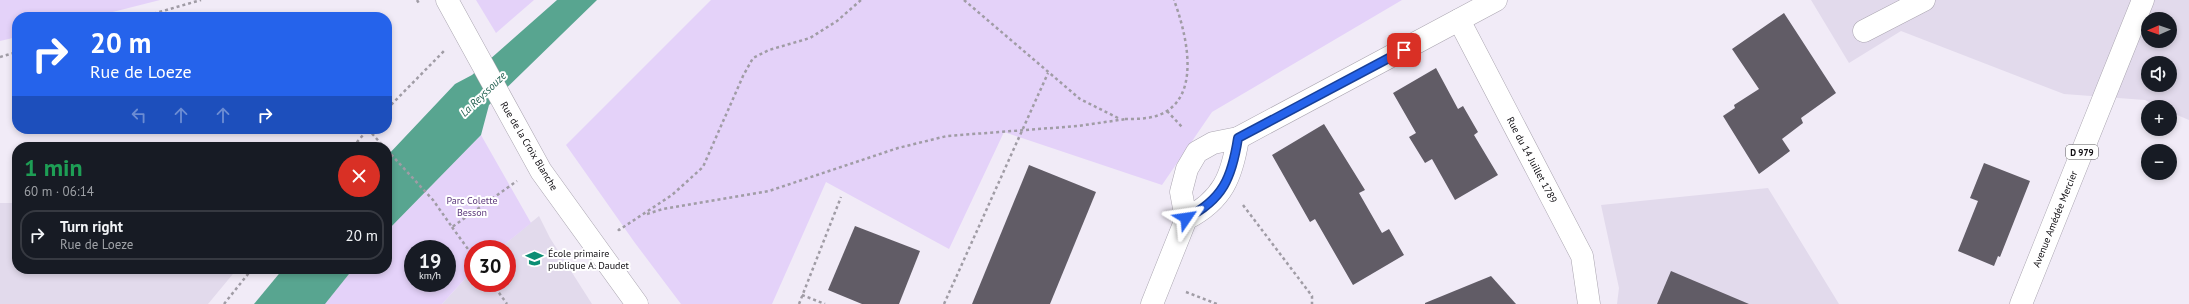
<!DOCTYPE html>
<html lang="en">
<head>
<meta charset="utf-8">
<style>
  body { margin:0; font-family:"PT Sans",sans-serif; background:#20242c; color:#f1f3f6; height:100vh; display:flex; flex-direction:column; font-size:15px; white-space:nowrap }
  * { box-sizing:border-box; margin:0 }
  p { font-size:13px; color:#9ea1a6 }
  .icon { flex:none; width:22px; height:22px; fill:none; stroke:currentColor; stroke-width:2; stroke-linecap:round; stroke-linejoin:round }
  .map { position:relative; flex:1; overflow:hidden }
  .side { position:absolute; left:12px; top:142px; width:380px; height:132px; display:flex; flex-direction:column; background:#171b24; border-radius:16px; box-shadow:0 2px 6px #0003 }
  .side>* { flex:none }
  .top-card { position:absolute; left:12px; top:12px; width:380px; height:122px; border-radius:16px; box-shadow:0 2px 6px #0003; background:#2563eb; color:#fff; overflow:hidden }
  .needle { width:26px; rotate:268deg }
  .buttons { position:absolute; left:2141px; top:12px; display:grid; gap:8px }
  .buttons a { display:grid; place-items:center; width:36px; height:36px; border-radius:50%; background:#171b24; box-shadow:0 2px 6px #0003; font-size:20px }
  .speed { position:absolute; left:404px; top:240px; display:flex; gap:8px; font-size:20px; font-weight:700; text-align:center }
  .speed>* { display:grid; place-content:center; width:52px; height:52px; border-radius:50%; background:#171b24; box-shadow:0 2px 6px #0003; line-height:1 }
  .speed small { font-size:10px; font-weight:400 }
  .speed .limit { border:6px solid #d22; background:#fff; color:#111 }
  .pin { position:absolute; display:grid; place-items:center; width:34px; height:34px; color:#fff; margin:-17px; border-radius:8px; box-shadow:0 2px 6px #0006 }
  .me { position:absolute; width:44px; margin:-22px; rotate:58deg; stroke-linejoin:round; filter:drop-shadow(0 0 3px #0008) }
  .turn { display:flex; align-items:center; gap:14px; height:84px; padding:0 12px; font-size:18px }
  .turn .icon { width:52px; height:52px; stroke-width:2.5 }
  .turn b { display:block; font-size:28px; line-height:34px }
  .lanes { display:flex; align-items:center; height:38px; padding:0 12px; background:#0003; justify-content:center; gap:20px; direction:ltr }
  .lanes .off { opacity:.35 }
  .round { display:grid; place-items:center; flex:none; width:42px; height:42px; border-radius:21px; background:#20242c }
  .summary { display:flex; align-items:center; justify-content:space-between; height:68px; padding:0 12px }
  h1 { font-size:24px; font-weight:800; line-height:30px; color:#1e9e55 }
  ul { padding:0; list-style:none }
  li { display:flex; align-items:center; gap:12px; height:50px; margin:0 8px 6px; padding:0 4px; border:2px solid #363941; border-radius:16px }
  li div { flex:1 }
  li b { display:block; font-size:15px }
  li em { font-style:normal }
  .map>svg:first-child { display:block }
  .built { fill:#e2daec; fill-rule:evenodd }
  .green { fill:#e4d2f9; fill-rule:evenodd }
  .water { fill:#58a590 }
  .building { fill:#615c66 }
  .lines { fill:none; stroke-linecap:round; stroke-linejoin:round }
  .minor-casing { stroke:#aba6b1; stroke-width:23 }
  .major-casing { stroke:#aba6b1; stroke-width:23 }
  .path { stroke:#a09ca5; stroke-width:2.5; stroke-dasharray:3 3; stroke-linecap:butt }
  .minor { stroke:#fff; stroke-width:22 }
  .major { stroke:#fff; stroke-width:22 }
  .route-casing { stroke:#184099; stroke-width:10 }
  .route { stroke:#2563eb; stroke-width:7 }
  .labels { text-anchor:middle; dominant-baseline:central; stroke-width:4; stroke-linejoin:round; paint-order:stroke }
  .shield { fill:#fff; stroke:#575658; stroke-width:1 }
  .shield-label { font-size:9px; font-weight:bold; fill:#0f0d11 }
  .street-label { font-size:10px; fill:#0f0d11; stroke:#fff }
  .park-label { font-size:10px; fill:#5d3a7d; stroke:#fff }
  .poi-label { font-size:10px; fill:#0f0d11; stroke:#fff; text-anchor:start }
  .water-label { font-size:11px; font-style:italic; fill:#226050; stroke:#fff }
</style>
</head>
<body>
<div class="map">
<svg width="2189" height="304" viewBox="0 0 2189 304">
  <rect width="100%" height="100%" fill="#f1ebf7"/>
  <g class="built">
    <path d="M1811 0H2189V120L2170 112V107H2159L2145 100 2064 94 1901 31 1849 63ZM2148 19H2170V41H2148ZM2148 63H2170V85H2148Z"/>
    <path d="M1768 188 1839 304H1617L1619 288 1601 205Z"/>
    <path d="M0 203H17V269H237L208 304H0Z"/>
    <path d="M539 216 550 238 592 304H442L473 270V283H507V249H499Z"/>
  </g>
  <g class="green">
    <path d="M0 0H160L93 17H17V37L0 41Z"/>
    <path d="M476 0H534L496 33Z"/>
    <path d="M711 0H1402L1212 112 1162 185 1004 132 949 249 826 182 772 304H681L635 243 566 145Z"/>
    <path d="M481 135 531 223 499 249H473V270L442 304H325L353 269H387V231ZM413 249H447V283H413Z"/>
  </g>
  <g class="water">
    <path d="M557 0H597L489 105 481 135 387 231V156L455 84 472 75Z"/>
    <path d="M283 269H353L325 304H254Z"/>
  </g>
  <g class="building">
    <path d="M1784 13 1836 93 1801 118 1803 123 1782 139 1790 151 1759 174 1723 116 1735 108 1734 105 1759 89 1732 49Z"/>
    <path d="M1436 68 1458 109 1463 106 1478 132 1474 135 1498 175 1455 200 1432 159 1425 163 1409 137 1416 133 1393 93Z"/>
    <path d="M1324 124 1365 190 1359 193 1382 233 1389 229 1404 255 1353 285 1315 219 1310 222 1272 155Z"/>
    <path d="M1984 163 2030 181 2000 257 1998 256 1994 266 1958 251 1978 201 1970 198Z"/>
    <path d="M1029 165 1096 192 1050 304H972Z"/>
    <path d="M855 226 920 251 899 304H862L828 290Z"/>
    <path d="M1671 271 1749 304H1657Z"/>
    <path d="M1491 276 1516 304H1425V303Z"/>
  </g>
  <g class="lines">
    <defs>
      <g id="minor">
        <path d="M447 0 541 171 637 304"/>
        <path d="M1459 20 1582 256 1589 304"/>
        <path d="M1864 31 1924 0"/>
        <path d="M1186 219C1223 200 1232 176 1238 138"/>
        <path d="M1152 304 1186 219 1181 192 1187 169 1197 152 1213 143 1238 138 1496 0"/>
      </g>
      <path id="major" d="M2021 304 2143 0"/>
    </defs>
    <use href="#minor" class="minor-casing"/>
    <use href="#major" class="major-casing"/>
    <g class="path">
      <path d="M417 0 420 5"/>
      <path d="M964 0 1080 99 1120 119"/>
      <path d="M142 17 201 0"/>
      <path d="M0 57 17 52"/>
      <path d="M387 109 444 51"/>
      <path d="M1167 111 1183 128"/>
      <path d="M1125 119C1139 119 1155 119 1167 111 1201 89 1185 30 1174 0"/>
      <path d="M368 129 384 147"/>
      <path d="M353 147 368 129"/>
      <path d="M387 150 433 200 452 227 517 181"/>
      <path d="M1243 205 1312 296V304"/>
      <path d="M647 214 663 209 769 191 898 148 947 136 1078 126 1126 119"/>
      <path d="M452 227 473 256"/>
      <path d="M618 229 619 230 672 195 703 167 743 76 753 58 769 50 810 38 837 21 861 0"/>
      <path d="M492 283 507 304"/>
      <path d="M1186 292 1217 304"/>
      <path d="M802 295 825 304"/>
      <path d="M224 304 252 269"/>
      <path d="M799 304 841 197"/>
      <path d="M944 304 1048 73"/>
    </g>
    <use href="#minor" class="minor"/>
    <use href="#major" class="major"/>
  </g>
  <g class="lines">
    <defs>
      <path id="route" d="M1186 218C1223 200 1232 177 1238 138L1404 50"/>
    </defs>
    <use href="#route" class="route-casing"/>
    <use href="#route" class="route"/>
  </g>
  <defs>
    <symbol id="school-bare" viewBox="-9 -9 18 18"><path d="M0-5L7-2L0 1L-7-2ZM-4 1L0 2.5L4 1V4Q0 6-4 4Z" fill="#0c8e74" stroke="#fff" stroke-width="2.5" paint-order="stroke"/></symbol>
  </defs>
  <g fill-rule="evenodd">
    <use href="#school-bare" x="522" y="246" width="25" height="25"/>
  </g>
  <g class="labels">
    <rect class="shield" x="2066" y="145" width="32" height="14" rx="3"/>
    <g class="shield-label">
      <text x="2082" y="152">D 979</text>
    </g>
    <g class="street-label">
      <text transform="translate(529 146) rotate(59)">Rue de la Croix Blanche</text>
      <text transform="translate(1532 160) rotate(62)">Rue du 14 Juillet 1789</text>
      <text transform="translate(2055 219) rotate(-68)">Avenue Amédée Mercier</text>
    </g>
    <g class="park-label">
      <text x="472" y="200">Parc Colette<tspan x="472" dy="12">Besson</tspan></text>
    </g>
    <g class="poi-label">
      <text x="548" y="253">École primaire<tspan x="548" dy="12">publique A. Daudet</tspan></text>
    </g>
    <g class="water-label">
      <text transform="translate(483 94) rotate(-44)">La Reyssouze</text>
    </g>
  </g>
</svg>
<div class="buttons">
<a><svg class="needle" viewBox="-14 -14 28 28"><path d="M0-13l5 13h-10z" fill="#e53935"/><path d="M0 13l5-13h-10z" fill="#9ea1a6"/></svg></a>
<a><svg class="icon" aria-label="sound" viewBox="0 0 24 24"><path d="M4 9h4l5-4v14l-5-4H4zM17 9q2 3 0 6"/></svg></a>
<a>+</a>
<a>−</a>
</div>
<div class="speed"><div>19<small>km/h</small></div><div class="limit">30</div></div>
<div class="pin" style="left:1404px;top:50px;background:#d93025"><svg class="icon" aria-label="arrive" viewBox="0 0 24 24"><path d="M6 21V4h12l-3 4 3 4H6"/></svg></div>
<svg class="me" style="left:1186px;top:218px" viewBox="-20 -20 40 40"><path d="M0-17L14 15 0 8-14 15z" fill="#2563eb" stroke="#fff" stroke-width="4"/></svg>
<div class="top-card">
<div class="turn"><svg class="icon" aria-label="right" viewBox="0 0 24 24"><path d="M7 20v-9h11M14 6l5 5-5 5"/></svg><div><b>20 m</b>Rue de Loeze</div></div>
<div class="lanes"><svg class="icon off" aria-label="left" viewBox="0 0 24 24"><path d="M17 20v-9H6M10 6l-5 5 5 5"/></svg><svg class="icon off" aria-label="ahead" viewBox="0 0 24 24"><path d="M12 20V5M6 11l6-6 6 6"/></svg><svg class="icon off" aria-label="ahead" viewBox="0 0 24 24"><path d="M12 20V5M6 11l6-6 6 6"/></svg><svg class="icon" aria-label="right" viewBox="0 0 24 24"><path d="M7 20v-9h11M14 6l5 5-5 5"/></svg></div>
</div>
<section class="side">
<div class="summary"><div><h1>1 min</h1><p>60 m · 06:14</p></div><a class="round" style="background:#d93025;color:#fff"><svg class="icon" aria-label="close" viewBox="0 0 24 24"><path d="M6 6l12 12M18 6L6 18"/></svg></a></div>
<ul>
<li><svg class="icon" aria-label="right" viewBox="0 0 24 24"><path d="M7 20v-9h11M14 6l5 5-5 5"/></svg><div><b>Turn right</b><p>Rue de Loeze</p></div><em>20 m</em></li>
</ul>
</section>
</div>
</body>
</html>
